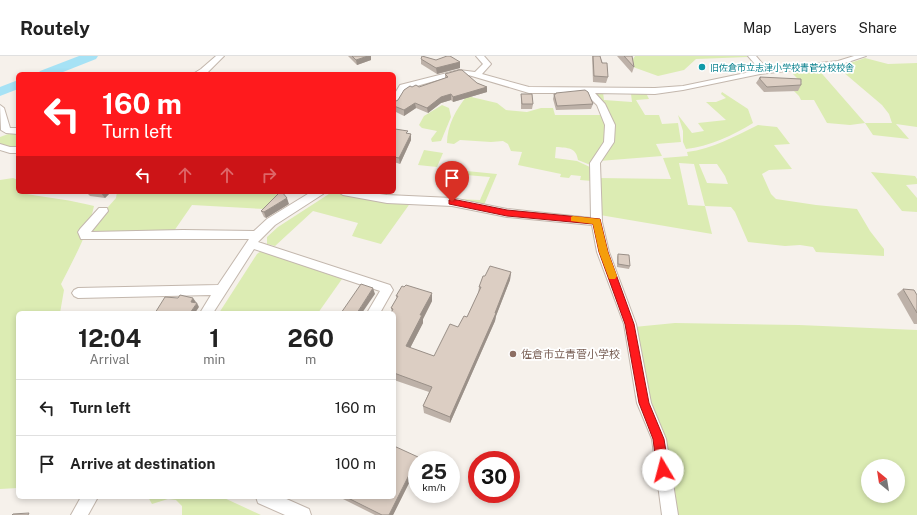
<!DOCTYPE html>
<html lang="en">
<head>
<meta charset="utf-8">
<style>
  body { margin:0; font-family:"Public Sans","Noto Sans JP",sans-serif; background:#f6f6f6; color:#222; height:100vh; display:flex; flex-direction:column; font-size:15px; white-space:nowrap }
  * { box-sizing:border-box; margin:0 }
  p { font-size:13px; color:#767676 }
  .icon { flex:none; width:22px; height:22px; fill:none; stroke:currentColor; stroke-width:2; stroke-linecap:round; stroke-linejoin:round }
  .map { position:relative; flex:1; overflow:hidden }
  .panel { position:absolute; left:16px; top:255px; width:380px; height:188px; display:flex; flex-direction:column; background:#fff; border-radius:6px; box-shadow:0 2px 6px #0003 }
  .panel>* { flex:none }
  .hud { position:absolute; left:16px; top:16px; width:380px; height:122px; border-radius:6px; box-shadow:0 2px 6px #0003; background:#ff1a1d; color:#fff; overflow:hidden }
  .needle { width:26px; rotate:330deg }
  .controls { position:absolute; left:861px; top:403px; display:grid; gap:8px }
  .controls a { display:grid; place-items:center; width:44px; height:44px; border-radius:50%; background:#fff; box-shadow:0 2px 6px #0003; font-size:20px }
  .speed { position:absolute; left:408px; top:395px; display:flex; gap:8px; font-size:20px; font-weight:700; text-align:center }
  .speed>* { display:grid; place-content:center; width:52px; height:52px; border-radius:50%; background:#fff; box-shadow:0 2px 6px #0003; line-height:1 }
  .speed small { font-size:10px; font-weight:400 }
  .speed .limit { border:6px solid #d22; background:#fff; color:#111 }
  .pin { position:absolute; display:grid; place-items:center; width:34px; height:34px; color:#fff; margin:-41px -17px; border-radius:50% 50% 50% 0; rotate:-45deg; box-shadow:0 0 4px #0007 }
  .pin .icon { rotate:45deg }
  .me { position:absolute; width:44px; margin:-22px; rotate:352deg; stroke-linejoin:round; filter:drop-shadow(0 0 3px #0008) }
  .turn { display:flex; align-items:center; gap:14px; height:84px; padding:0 20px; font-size:18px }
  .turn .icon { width:52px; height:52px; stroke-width:2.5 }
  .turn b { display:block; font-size:28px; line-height:34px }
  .lanes { display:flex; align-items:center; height:38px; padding:0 20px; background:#0003; justify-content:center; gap:20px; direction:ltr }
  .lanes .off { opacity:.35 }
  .eta { display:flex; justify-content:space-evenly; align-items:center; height:68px; text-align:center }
  .eta b { font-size:24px; font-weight:700; line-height:28px }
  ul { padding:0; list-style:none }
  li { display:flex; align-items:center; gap:12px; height:56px; padding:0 20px; border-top:1px solid #e0e0e0 }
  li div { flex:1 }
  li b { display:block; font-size:15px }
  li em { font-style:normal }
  header { display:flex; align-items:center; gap:24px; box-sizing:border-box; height:56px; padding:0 20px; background:#fff; border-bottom:1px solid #e0e0e0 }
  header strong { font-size:19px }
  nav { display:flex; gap:22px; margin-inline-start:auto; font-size:14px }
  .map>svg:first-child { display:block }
  .green { fill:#dcecb3; fill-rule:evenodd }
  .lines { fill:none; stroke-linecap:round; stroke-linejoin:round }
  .river { fill:#a6e2f5; fill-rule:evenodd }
  .minor-casing { stroke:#c3b7ad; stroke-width:2 }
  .minor { fill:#fff; fill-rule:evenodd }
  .wall { fill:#bdb1a8 }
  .shaded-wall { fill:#9a9088 }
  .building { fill:#dccec3; stroke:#9a9088 }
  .route { fill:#ff1a1d; stroke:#a61113 }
  .slow { fill:#f59e0b }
  .culture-dot { fill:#0f9aa8; stroke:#fff; stroke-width:1.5 }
  .education-dot { fill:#8d6e63; stroke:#fff; stroke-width:1.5 }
  .labels { text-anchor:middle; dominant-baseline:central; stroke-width:3.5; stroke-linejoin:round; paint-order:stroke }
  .far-culture-label { font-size:9px; fill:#0d838f; stroke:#fff; text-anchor:start }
  .education-label { font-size:11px; fill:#785e54; stroke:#fff; text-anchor:start }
</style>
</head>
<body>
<header>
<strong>Routely</strong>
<nav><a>Map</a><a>Layers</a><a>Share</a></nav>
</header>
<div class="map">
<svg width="917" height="459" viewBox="0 0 917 459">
  <rect width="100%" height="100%" fill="#f6f1eb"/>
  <g class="green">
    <path d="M635 0H748V1L696 3 684 14 658 20 633 11 631 6Z"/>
    <path d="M865 2 888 8 917 7V71L896 68 909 83 873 79 865 67 850 69 827 67 814 44H801L799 40 787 28 802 27 790 15 817 12 865 67H892L889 58 882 49 836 10 850 7Z"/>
    <path d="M593 35 603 36 604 44 632 46 631 38 608 36 646 37 649 43 636 44 645 59H659L662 68 678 67 681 86 656 88 662 100 599 105 612 81Z"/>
    <path d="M722 36 748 53 753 67C734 79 708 91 686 93L683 86V75L678 59 692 77 704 75 698 67 726 64 706 46H716L726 42 721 38Z"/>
    <path d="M467 40 497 47 506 54 527 56 541 52H553L555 59H603L608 80 593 110 578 104C576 91 568 92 556 91L555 102 577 105 592 112V125L580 124 581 120 571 119 569 122 560 121 561 118 518 109 522 96 511 95 508 88 503 85 491 86 460 84 454 88 447 87C447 70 456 53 467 40Z"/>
    <path d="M442 49 449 52 451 61 441 85 432 86 431 83 437 75 422 72 419 69 424 60Z"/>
    <path d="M758 69 777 71 790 88 774 89 792 113 769 114 762 118 771 138 776 143 816 149 857 153 870 175 884 193V200L816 196 813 191 800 189 785 190 748 186 735 156 731 151 705 150 712 178 600 159 598 122 671 123 663 102 688 100 687 96C713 93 735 80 758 69ZM679 107 694 108 705 150 688 149ZM699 108H717L725 120 728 128 707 127Z"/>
    <path d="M11 77H18V91L10 92 0 88V81Z"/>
    <path d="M424 94 443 97 437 111 418 109Z"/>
    <path d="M456 114 497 118 484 149 454 143 480 144 490 121 454 118Z"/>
    <path d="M871 116 915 120 917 123V128L906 129 917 142V156L902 155Z"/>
    <path d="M13 122 18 124V136H25L27 138C50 142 71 144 94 150 88 178 74 202 61 228L64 234 60 257H18V432L0 433V124Z"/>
    <path d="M117 136H279L265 153 192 149 174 175 88 179 86 176 116 142Z"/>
    <path d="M332 136 387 144 411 146 381 188 352 180 358 167 313 155 275 190 267 188V181L278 171Z"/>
    <path d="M261 195 342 223 318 257H219L257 198Z"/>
    <path d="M675 267 799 269 917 274V459H675L648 347 634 271ZM868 410H898V440H868Z"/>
    <path d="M148 441H222L261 459H182V450L176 444 168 443 152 448Z"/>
  </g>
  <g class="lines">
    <g class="river">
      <path d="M79 0H98L96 3 58 18H38L40 15Z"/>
      <path d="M18 24V33L0 40V31Z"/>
    </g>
    <defs>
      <g id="minor">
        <path d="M216 0H224L207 17 193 18 201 13Z"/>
        <path d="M476 0H484L491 8 482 18 529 31 655 32 683 30 760 14 748 0H756L767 13 838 5 854 0H866L839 9 760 18 683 34 655 38 595 37 605 48 615 69 614 86 600 107 602 166 609 196 636 268 651 347 666 383 678 459H662L652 383 637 347 624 268 597 196 592 169 507 161 452 150 387 147 343 139 338 136H365L387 139 452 142 507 153 591 162 590 107 604 86 605 69 597 49 585 37H529L465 18H459L406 33 397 49 394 50V39L400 29 459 14 475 16 483 8Z"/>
        <path d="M0 49 4 52 10 72H18V78L6 77 1 74Z"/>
        <path d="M0 88 10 91H18V97H10L0 94Z"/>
        <path d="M311 136H324L323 138 275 169 258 186 390 229 393 234 380 257H367L380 235 254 193 213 257H200L211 239 78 242 74 240 72 237 74 234 78 232 218 229 249 183H81L78 176 80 173 99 152H107L108 155 91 176 183 174 254 175 267 163Z"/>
        <path d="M81 441H98L88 459H71Z"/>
        <path d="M256 441H282L309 453 311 459H285L258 447Z"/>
      </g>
    </defs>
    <use href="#minor" class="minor-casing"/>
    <use href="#minor" class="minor"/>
  </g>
  <g class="wall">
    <path d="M348 0H371V4L357 9Z"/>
    <path d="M592 0H600L608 21 606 27 593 26Z"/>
    <path d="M617 0H632L634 11 632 17Z"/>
    <path d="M421 3 460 6V12L437 18 421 8Z"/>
    <path d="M445 18 477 27 487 31V36L453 46 451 44 441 47 428 57 416 52 404 60 394 55V46L398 44 412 31H419L445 22Z"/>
    <path d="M760 21 801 29 798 35 764 36 756 27Z"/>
    <path d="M556 37 593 48 591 53 556 54 553 43 554 38H556Z"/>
    <path d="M521 38 533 48 532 53H521Z"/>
    <path d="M394 74 411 78V84L400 108 394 106Z"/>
    <path d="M86 136H111L105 142 90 140Z"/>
    <path d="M289 148 266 162 264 161 261 155Z"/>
    <path d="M618 198 630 210 629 213 617 211V201Z"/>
    <path d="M511 216 510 224 496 260 495 265 450 367 424 357 423 350 429 336 394 324V257L392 256 391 252 397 243 396 240 432 245 423 263V267L410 292 434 300 467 261 478 238 479 231 485 220Z"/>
    <path d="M903 233 917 239V268H914L897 238Z"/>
    <path d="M418 401 419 404 417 411 393 459H375L339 441H394Z"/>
  </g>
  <g class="shaded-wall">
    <path d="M368 0H371V4L357 9 356 4Z"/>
    <path d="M460 6V12L437 18 436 12Z"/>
    <path d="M487 31V36L453 46V41Z"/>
    <path d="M451 38V44L441 47 428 57 427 52 441 41Z"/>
    <path d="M415 47 416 52 404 60V54Z"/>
    <path d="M411 78V84L400 108 399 102Z"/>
    <path d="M100 136H111L105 142Z"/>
    <path d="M287 142 289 148 266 162 264 156Z"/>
    <path d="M511 216 510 224 496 260 495 265 450 367V361L495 257Z"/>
    <path d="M373 232 375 238 362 257H357Z"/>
    <path d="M432 237V245L423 263V267L407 298 406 290 420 259Z"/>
    <path d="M193 242 196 246 194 249 191 246Z"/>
    <path d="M197 247 199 251 195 257H190Z"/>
    <path d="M418 401 419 404H417V411L393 459H389Z"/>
  </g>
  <g class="building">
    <path d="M352 0H368L356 4Z"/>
    <path d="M422 0 436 4 447 0H450L460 6 436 12 421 3Z"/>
    <path d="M593 0H600L602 7H607L608 21 594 20Z"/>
    <path d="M624 0H632L634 11Z"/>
    <path d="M459 14H462L477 27 487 31 453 41 451 38 441 41 427 52 415 47 404 54 394 50V46L398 44 404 34 410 30 412 31 416 29 419 31 448 21 445 18Z"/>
    <path d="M760 21 801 23V29L767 31 759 22H761Z"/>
    <path d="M585 34 588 36 593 48 557 50 554 38H556V37Z"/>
    <path d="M521 38H532L533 48H522Z"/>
    <path d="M395 73 408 75 406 77 411 78 399 102 394 101V74Z"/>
    <path d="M280 136H282L287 142 264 156 261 155Z"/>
    <path d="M618 198 629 199 630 210 618 208Z"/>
    <path d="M490 210 511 216 495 257H496L450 361 423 350 432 331 394 317V266L395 264 394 263V257H391L393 253 391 252 398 240H396L402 230 404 231 406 229 432 237 420 259H422L406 290 434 300 450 268 458 271 464 260 467 261 481 231H479L483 220H485Z"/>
    <path d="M361 228 373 232 357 257H341Z"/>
    <path d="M903 233 914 234 917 239V257Z"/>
    <path d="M180 239 193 242 191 246 197 247 190 257H155L165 241 178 242Z"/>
    <path d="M394 390 418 401 389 459H382L346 441H394Z"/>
    <path d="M29 457 28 459H12L13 458Z"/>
  </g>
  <path class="route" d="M452 143 507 154 600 163 608 196 634 268 649 347 664 383 669 414 667 418 663 419 659 418 657 414 653 383 639 347 625 268 599 196 593 168 507 160 449 148V144Z"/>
  <path class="slow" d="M573 160 600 163 608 196 617 220 615 223H609L608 220 599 196 593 168 571 165V161Z"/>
  <circle class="culture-dot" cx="702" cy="11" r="4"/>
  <circle class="education-dot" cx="513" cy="298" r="4"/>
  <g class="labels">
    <g class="far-culture-label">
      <text x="710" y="11">旧佐倉市立志津小学校青菅分校校舎</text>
    </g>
    <g class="education-label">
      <text x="521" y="298">佐倉市立青菅小学校</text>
    </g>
  </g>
</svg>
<div class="controls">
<a><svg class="needle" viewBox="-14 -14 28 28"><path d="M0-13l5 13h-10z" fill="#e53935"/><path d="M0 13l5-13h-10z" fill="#767676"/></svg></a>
</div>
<div class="speed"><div>25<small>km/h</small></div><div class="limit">30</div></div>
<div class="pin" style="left:452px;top:146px;background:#d93025"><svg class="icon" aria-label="arrive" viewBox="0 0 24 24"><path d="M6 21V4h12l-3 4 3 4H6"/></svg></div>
<svg class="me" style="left:663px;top:414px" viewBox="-20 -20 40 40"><circle r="19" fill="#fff"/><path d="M0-13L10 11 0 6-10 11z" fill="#ff1a1d"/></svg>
<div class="hud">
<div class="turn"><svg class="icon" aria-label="left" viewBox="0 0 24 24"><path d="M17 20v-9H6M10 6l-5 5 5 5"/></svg><div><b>160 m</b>Turn left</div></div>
<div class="lanes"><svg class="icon" aria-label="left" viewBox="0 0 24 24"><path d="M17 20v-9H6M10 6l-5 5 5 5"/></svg><svg class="icon off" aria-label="ahead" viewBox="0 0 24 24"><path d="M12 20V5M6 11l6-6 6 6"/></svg><svg class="icon off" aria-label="ahead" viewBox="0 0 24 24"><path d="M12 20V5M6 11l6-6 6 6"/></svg><svg class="icon off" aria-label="right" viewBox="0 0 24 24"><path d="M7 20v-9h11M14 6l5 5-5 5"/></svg></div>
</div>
<section class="panel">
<div class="eta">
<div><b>12:04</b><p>Arrival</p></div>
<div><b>1</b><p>min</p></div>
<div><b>260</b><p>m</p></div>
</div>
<ul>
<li><svg class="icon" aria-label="left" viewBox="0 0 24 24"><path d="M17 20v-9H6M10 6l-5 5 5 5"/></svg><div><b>Turn left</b></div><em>160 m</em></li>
<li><svg class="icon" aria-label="arrive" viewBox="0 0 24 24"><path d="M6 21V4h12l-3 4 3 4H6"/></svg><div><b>Arrive at destination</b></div><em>100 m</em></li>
</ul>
</section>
</div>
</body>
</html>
